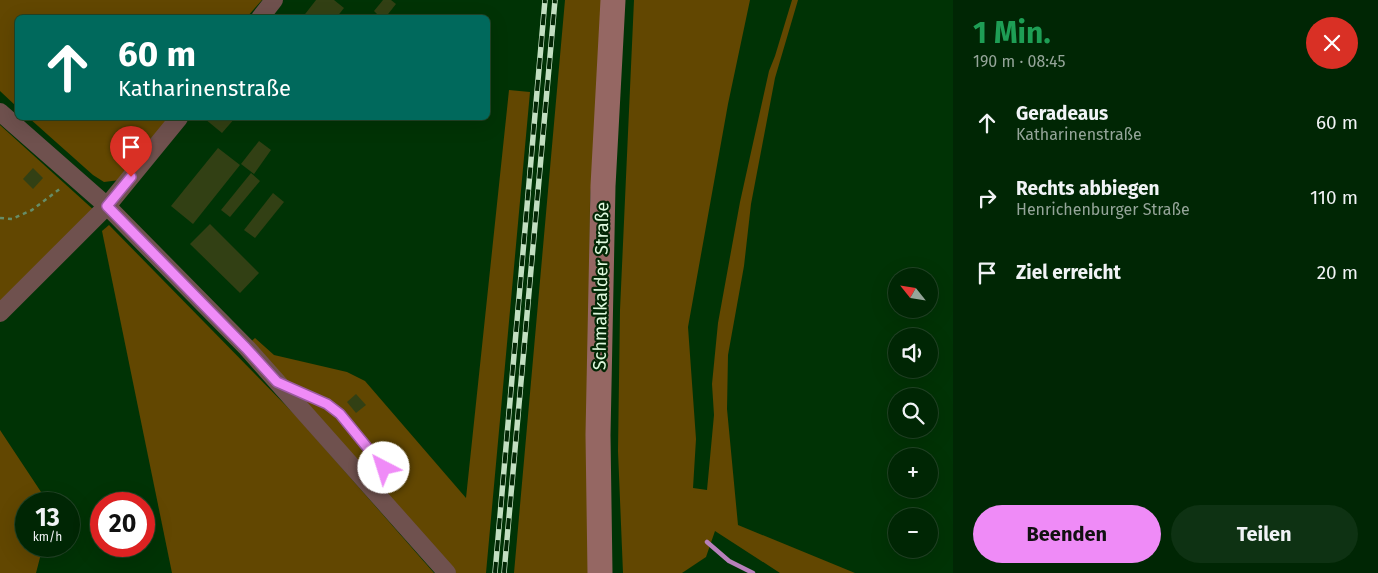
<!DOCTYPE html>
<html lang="de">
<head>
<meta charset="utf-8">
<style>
  body { margin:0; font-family:"Fira Sans",sans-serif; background:#0e3213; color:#f1f3f6; height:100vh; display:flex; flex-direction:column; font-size:19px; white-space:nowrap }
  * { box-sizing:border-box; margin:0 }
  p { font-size:16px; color:#95a59a }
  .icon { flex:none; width:28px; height:28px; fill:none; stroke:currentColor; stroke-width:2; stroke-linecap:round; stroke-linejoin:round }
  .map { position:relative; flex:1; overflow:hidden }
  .details { display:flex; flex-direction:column; background:#002604; width:425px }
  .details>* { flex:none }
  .top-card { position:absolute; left:15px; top:15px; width:475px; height:105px; border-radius:8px; box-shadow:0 5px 20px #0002,0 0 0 1px #224326; background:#00695c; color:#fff; overflow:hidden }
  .needle { width:32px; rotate:300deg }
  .tools { position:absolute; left:888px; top:268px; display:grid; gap:10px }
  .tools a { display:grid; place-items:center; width:50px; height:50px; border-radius:50%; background:#002604; box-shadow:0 5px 20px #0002,0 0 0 1px #224326; font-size:25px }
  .speed { position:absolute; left:15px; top:492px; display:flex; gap:10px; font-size:25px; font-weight:700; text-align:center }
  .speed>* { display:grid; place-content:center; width:65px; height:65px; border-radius:50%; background:#002604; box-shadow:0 5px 20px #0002,0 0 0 1px #224326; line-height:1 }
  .speed small { font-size:12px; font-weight:400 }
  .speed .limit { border:8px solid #d22; background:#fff; color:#111 }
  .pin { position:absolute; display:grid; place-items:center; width:42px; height:42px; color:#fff; margin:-51px -21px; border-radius:50% 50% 50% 0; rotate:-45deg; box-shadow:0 0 5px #0007 }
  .pin .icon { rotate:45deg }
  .me { position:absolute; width:55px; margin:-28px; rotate:320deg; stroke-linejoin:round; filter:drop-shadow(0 0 4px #0008) }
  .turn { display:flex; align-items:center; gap:18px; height:105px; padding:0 20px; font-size:22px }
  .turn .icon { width:65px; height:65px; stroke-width:2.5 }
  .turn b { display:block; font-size:35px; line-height:42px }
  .round { display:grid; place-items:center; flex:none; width:52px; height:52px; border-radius:26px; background:#0e3213 }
  .summary { display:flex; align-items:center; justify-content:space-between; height:85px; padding:0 20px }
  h1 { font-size:30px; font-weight:700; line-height:38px; color:#1e9e55 }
  .button { display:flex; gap:10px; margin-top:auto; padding:10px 20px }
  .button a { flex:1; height:58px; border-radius:30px; background:#ef8bf7; color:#111; font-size:20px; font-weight:700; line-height:58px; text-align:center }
  .button a+a { background:#0e3213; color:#f1f3f6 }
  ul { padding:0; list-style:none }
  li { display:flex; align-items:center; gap:15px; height:75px; padding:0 20px }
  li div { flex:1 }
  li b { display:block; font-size:19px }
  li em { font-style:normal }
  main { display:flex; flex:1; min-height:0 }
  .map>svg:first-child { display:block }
  .green { fill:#624701 }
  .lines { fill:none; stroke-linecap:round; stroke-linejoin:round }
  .stream { stroke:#b780bb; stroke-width:4.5 }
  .building { fill:#324014 }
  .path { stroke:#668d68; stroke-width:2.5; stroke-dasharray:4 4; stroke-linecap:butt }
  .service { stroke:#6f514e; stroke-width:9 }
  .minor { stroke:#6f514e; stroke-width:18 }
  .secondary { stroke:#956763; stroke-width:25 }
  .rail-casing { stroke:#c2dfc1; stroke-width:5.5 }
  .rail { stroke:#032705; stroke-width:4; stroke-dasharray:11; stroke-linecap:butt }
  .route-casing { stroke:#9b5aa1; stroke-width:12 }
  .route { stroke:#ef8bf7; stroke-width:9 }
  .labels { text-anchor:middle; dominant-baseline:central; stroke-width:4.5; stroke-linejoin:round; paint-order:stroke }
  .street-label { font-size:18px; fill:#e0fadf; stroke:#032705 }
</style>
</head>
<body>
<main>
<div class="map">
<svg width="953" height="573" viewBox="0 0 953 573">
  <rect width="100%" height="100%" fill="#003305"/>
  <g class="green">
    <path d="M0 0H262L247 17 18 18 17 107 0 91Z"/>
    <path d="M565 0H605L590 201 588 573H514Z"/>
    <path d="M634 0H750L728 104 688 327 696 439 693 488 707 490 714 415 712 384 718 323 740 202 769 71 775 56 792 0H798L775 78 751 204 744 266 728 355 727 409 738 525 855 573H780L715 531 706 557 682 573H623L618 451 620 310Z"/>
    <path d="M509 90 530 92 486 573H456L246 346 255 338 274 355 347 372 365 381 466 498Z"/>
    <path d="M29 118H169L120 180 104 182 93 175Z"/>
    <path d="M0 125 96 212 0 301Z"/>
    <path d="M109 225 298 418 434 573H172L102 231Z"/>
    <path d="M0 430 49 504H26V546H43L36 573H0Z"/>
  </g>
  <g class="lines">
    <path class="stream" d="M707 542 729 561 753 573"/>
  </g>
  <g class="building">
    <path d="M316 0H334L344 8 336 18H302Z"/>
    <path d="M383 0H391L396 4 385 18H381L374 11Z"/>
    <path d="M206 118H235L222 133 205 119Z"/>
    <path d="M259 141 271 150 254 174 241 164Z"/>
    <path d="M218 148 240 165 193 224 171 206Z"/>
    <path d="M33 168 43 178 33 189 23 179Z"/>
    <path d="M251 173 260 181 230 217 221 210Z"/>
    <path d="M273 193 284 202 255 238 244 230Z"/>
    <path d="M210 224 259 273 240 293 190 244Z"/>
    <path d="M356 394 366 405 356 413 347 402Z"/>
  </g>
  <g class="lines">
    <path class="path" d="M0 218 12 219 32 210 61 188"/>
    <path class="service" d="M287 387 327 405 340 414 384 468"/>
    <g class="minor">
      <path d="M260 18 274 0"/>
      <path d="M0 112 107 206 247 348 447 573"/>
      <path d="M0 313 107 206 179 118"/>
    </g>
    <path class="secondary" d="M600 573 598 435 603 186 613 0"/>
    <defs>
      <g id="rail">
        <path d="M495 573 545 0"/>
        <path d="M504 573 555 0"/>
      </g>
    </defs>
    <use href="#rail" class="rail-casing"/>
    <use href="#rail" class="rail"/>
  </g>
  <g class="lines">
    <defs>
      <path id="route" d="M131 177 107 206 246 348 277 382 327 404 340 414 384 468"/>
    </defs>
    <use href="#route" class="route-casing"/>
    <use href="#route" class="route"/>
  </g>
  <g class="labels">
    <g class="street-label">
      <text transform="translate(601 286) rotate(-89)">Schmalkalder Straße</text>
    </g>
  </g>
</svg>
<div class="tools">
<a><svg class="needle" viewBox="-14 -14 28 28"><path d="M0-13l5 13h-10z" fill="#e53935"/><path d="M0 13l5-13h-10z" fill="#95a59a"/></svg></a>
<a><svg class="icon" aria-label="sound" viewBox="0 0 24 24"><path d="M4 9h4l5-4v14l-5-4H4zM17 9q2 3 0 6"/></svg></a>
<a><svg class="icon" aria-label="search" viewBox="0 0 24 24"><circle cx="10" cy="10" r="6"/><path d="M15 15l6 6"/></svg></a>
<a>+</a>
<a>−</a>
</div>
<div class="speed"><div>13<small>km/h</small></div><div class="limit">20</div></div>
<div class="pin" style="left:131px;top:177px;background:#d93025"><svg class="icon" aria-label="arrive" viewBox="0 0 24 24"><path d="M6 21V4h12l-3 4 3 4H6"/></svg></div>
<svg class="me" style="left:384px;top:468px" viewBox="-20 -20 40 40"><circle r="19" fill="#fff"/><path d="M0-13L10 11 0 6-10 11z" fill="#ef8bf7"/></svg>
<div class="top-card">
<div class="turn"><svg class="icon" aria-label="ahead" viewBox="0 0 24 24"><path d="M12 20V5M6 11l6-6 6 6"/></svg><div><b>60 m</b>Katharinenstraße</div></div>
</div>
</div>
<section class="details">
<div class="summary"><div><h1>1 Min.</h1><p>190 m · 08:45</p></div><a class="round" style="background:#d93025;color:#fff"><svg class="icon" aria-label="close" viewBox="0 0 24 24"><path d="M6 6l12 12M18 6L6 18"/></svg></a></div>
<ul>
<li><svg class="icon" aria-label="ahead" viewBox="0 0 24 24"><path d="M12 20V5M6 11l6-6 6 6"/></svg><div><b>Geradeaus</b><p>Katharinenstraße</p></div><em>60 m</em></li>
<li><svg class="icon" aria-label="right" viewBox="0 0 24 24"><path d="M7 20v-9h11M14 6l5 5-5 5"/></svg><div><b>Rechts abbiegen</b><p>Henrichenburger Straße</p></div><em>110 m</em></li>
<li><svg class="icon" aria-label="arrive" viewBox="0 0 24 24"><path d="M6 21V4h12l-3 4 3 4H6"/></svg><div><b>Ziel erreicht</b></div><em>20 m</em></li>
</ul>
<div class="button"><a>Beenden</a><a>Teilen</a></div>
</section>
</main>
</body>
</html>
